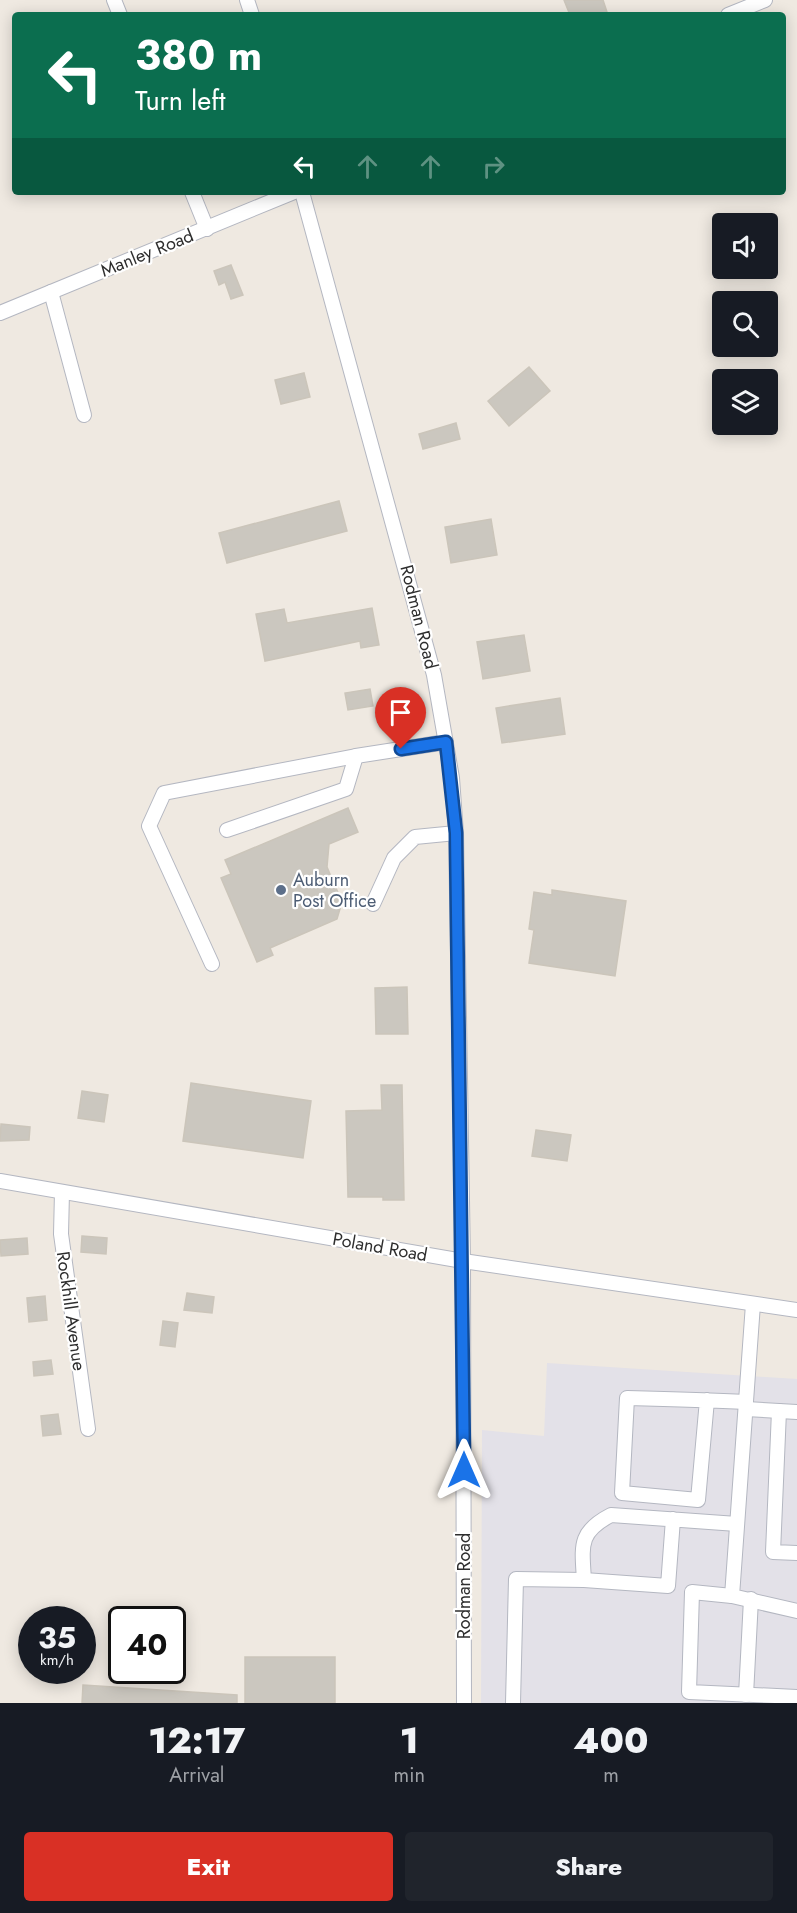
<!DOCTYPE html>
<html lang="en">
<head>
<meta charset="utf-8">
<style>
  body { margin:0; font-family:Jost,sans-serif; background:#20242c; color:#f1f3f6; height:100vh; display:flex; flex-direction:column; font-size:22px; white-space:nowrap }
  * { box-sizing:border-box; margin:0 }
  p { font-size:20px; color:#9ea1a6 }
  .icon { flex:none; width:33px; height:33px; fill:none; stroke:currentColor; stroke-width:2; stroke-linecap:round; stroke-linejoin:round }
  .map { position:relative; height:1703px; overflow:hidden }
  .drawer { display:flex; flex-direction:column; background:#171b24; flex:1 }
  .drawer>* { flex:none }
  .top-card { position:absolute; left:12px; top:12px; width:774px; height:183px; border-radius:6px; box-shadow:0 3px 15px #0003; background:#0b6e4f; color:#fff; overflow:hidden }
  .fabs { position:absolute; left:712px; top:213px; display:grid; gap:12px }
  .fabs a { display:grid; place-items:center; width:66px; height:66px; border-radius:6px; background:#171b24; box-shadow:0 3px 15px #0003; font-size:30px }
  .speed { position:absolute; left:18px; top:1606px; display:flex; gap:12px; font-size:30px; font-weight:700; text-align:center }
  .speed>* { display:grid; place-content:center; width:78px; height:78px; border-radius:50%; background:#171b24; box-shadow:0 3px 15px #0003; line-height:1 }
  .speed small { font-size:15px; font-weight:400 }
  .speed .limit { border:3px solid #111; border-radius:9px; background:#fff; color:#111 }
  .pin { position:absolute; display:grid; place-items:center; width:51px; height:51px; color:#fff; margin:-62px -26px; border-radius:50% 50% 50% 0; rotate:-45deg; box-shadow:0 0 6px #0007 }
  .pin .icon { rotate:45deg }
  .me { position:absolute; width:66px; margin:-33px; rotate:0deg; stroke-linejoin:round; filter:drop-shadow(0 0 4px #0008) }
  .turn { display:flex; align-items:center; gap:21px; height:126px; padding:0 24px; font-size:27px }
  .turn .icon { width:78px; height:78px; stroke-width:2.5 }
  .turn b { display:block; font-size:42px; line-height:51px }
  .lanes { display:flex; align-items:center; height:57px; padding:0 24px; background:#0003; justify-content:center; gap:30px; direction:ltr }
  .lanes .off { opacity:.35 }
  .eta { display:flex; justify-content:space-evenly; align-items:center; height:102px; text-align:center }
  .eta b { font-size:36px; font-weight:800; line-height:42px }
  .action { display:flex; gap:12px; margin-top:auto; padding:12px 24px }
  .action a { flex:1; height:69px; border-radius:6px; background:#d93025; color:#fff; font-size:24px; font-weight:800; line-height:69px; text-align:center }
  .action a+a { background:#20242c; color:#f1f3f6 }
  .map>svg:first-child { display:block }
  .industrial { fill:#e3e1e8 }
  .building { fill:#cbc7bf; stroke:#cbc5ba; stroke-width:1.5 }
  .lines { fill:none; stroke-linecap:round; stroke-linejoin:round }
  .minor-casing { stroke:#b4b7c1; stroke-width:16 }
  .minor { stroke:#fff; stroke-width:14 }
  .route-casing { stroke:#114b97; stroke-width:15 }
  .route { stroke:#1a73e8; stroke-width:10 }
  .service-dot { fill:#5c6f8a; stroke:#fff; stroke-width:2 }
  .labels { text-anchor:middle; dominant-baseline:central; stroke-width:4.5; stroke-linejoin:round; paint-order:stroke }
  .street-label { font-size:18px; fill:#2e2e2e; stroke:#fff }
  .service-label { font-size:18px; fill:#4e5e75; stroke:#fff; text-anchor:start }
</style>
</head>
<body>
<div class="map">
<svg width="797" height="1703" viewBox="0 0 797 1703">
  <rect width="100%" height="100%" fill="#efe9e1"/>
  <path class="industrial" d="M547 1363 797 1379V1703H481L482 1430 544 1436Z"/>
  <g class="building">
    <path d="M564 0H603L607 12 600 15H570Z"/>
    <path d="M231 265 243 295 231 299 225 282 219 285 214 271Z"/>
    <path d="M529 367 550 391 509 426 488 401Z"/>
    <path d="M304 373 310 397 281 404 275 380Z"/>
    <path d="M456 423 460 439 423 449 419 434Z"/>
    <path d="M339 501 347 531 227 563 219 533Z"/>
    <path d="M491 519 497 555 451 563 445 527Z"/>
    <path d="M372 608 379 645 361 648 360 641 265 661 256 614 284 609 287 623Z"/>
    <path d="M524 635 530 671 483 679 477 642Z"/>
    <path d="M370 689 373 706 348 710 345 693Z"/>
    <path d="M560 698 565 734 502 743 496 708Z"/>
    <path d="M348 808 358 832 329 844 327 867 342 902 337 919 270 948 273 955 257 962 221 878 231 874 225 860Z"/>
    <path d="M552 890 626 901 615 976 529 963 534 930 529 929 534 892 552 895Z"/>
    <path d="M407 987 408 1034H376L375 988Z"/>
    <path d="M191 1083 311 1101 303 1158 183 1141Z"/>
    <path d="M381 1085H402L404 1200H383V1197H348L346 1111 382 1110Z"/>
    <path d="M82 1091 108 1095 104 1122 78 1118Z"/>
    <path d="M1 1124 30 1127 29 1140 0 1141Z"/>
    <path d="M536 1130 571 1135 567 1161 532 1156Z"/>
    <path d="M82 1236 107 1238 106 1254 81 1252Z"/>
    <path d="M27 1238 28 1254 1 1256 0 1240Z"/>
    <path d="M187 1293 214 1297 212 1313 184 1310Z"/>
    <path d="M45 1296 47 1320 29 1322 27 1298Z"/>
    <path d="M163 1321 178 1323 175 1347 160 1345Z"/>
    <path d="M51 1360 53 1374 34 1376 33 1362Z"/>
    <path d="M58 1414 61 1434 43 1436 41 1416Z"/>
    <rect x="245" y="1657" width="90" height="46"/>
    <path d="M83 1685 237 1695V1703H82Z"/>
  </g>
  <g class="lines">
    <defs>
      <g id="minor">
        <path d="M114 0 120 15"/>
        <path d="M247 0 252 15"/>
        <path d="M728 15 765 0"/>
        <path d="M192 192 207 229"/>
        <path d="M302 192 434 675 452 778 456 833 463 1261 464 1703"/>
        <path d="M51 292 84 415"/>
        <path d="M0 313 294 192"/>
        <path d="M227 830 346 789 356 756"/>
        <path d="M373 904 394 858 415 837 456 833"/>
        <path d="M212 964 149 826 164 793 356 756 446 742"/>
        <path d="M0 1181 463 1261 797 1310"/>
        <path d="M62 1192 61 1234 88 1429"/>
        <path d="M753 1304 732 1596 797 1611"/>
        <path d="M707 1400 698 1500 622 1493 627 1398C667 1399 706 1400 746 1402"/>
        <path d="M746 1409 797 1412"/>
        <path d="M779 1411 773 1552 797 1553"/>
        <path d="M673 1519 668 1586 584 1580C582 1546 578 1532 611 1515L737 1524"/>
        <path d="M732 1596 692 1592 689 1692 797 1697"/>
        <path d="M746 1695 751 1599"/>
        <path d="M513 1703 516 1579 584 1580"/>
      </g>
    </defs>
    <use href="#minor" class="minor-casing"/>
    <use href="#minor" class="minor"/>
  </g>
  <g class="lines">
    <defs>
      <path id="route" d="M401 749 446 742 456 833 464 1470"/>
    </defs>
    <use href="#route" class="route-casing"/>
    <use href="#route" class="route"/>
  </g>
  <circle class="service-dot" cx="281" cy="890" r="6"/>
  <g class="labels">
    <g class="street-label">
      <text transform="translate(147 253) rotate(-22)">Manley Road</text>
      <text transform="translate(419 617) rotate(76)">Rodman Road</text>
      <text transform="translate(380 1247) rotate(10)">Poland Road</text>
      <text transform="translate(71 1311) rotate(82)">Rockhill Avenue</text>
      <text transform="translate(464 1586) rotate(-90)">Rodman Road</text>
    </g>
    <g class="service-label">
      <text x="293" y="880">Auburn<tspan x="293" dy="21">Post Office</tspan></text>
    </g>
  </g>
</svg>
<div class="fabs">
<a><svg class="icon" aria-label="sound" viewBox="0 0 24 24"><path d="M4 9h4l5-4v14l-5-4H4zM17 9q2 3 0 6"/></svg></a>
<a><svg class="icon" aria-label="search" viewBox="0 0 24 24"><circle cx="10" cy="10" r="6"/><path d="M15 15l6 6"/></svg></a>
<a><svg class="icon" aria-label="layers" viewBox="0 0 24 24"><path d="M12 4l9 5-9 5-9-5zM3 14l9 5 9-5"/></svg></a>
</div>
<div class="speed"><div>35<small>km/h</small></div><div class="limit">40</div></div>
<div class="pin" style="left:401px;top:749px;background:#d93025"><svg class="icon" aria-label="arrive" viewBox="0 0 24 24"><path d="M6 21V4h12l-3 4 3 4H6"/></svg></div>
<svg class="me" style="left:464px;top:1470px" viewBox="-20 -20 40 40"><path d="M0-17L14 15 0 8-14 15z" fill="#1a73e8" stroke="#fff" stroke-width="4"/></svg>
<div class="top-card">
<div class="turn"><svg class="icon" aria-label="left" viewBox="0 0 24 24"><path d="M17 20v-9H6M10 6l-5 5 5 5"/></svg><div><b>380 m</b>Turn left</div></div>
<div class="lanes"><svg class="icon" aria-label="left" viewBox="0 0 24 24"><path d="M17 20v-9H6M10 6l-5 5 5 5"/></svg><svg class="icon off" aria-label="ahead" viewBox="0 0 24 24"><path d="M12 20V5M6 11l6-6 6 6"/></svg><svg class="icon off" aria-label="ahead" viewBox="0 0 24 24"><path d="M12 20V5M6 11l6-6 6 6"/></svg><svg class="icon off" aria-label="right" viewBox="0 0 24 24"><path d="M7 20v-9h11M14 6l5 5-5 5"/></svg></div>
</div>
</div>
<section class="drawer">
<div class="eta">
<div><b>12:17</b><p>Arrival</p></div>
<div><b>1</b><p>min</p></div>
<div><b>400</b><p>m</p></div>
</div>
<div class="action"><a>Exit</a><a>Share</a></div>
</section>
</body>
</html>
